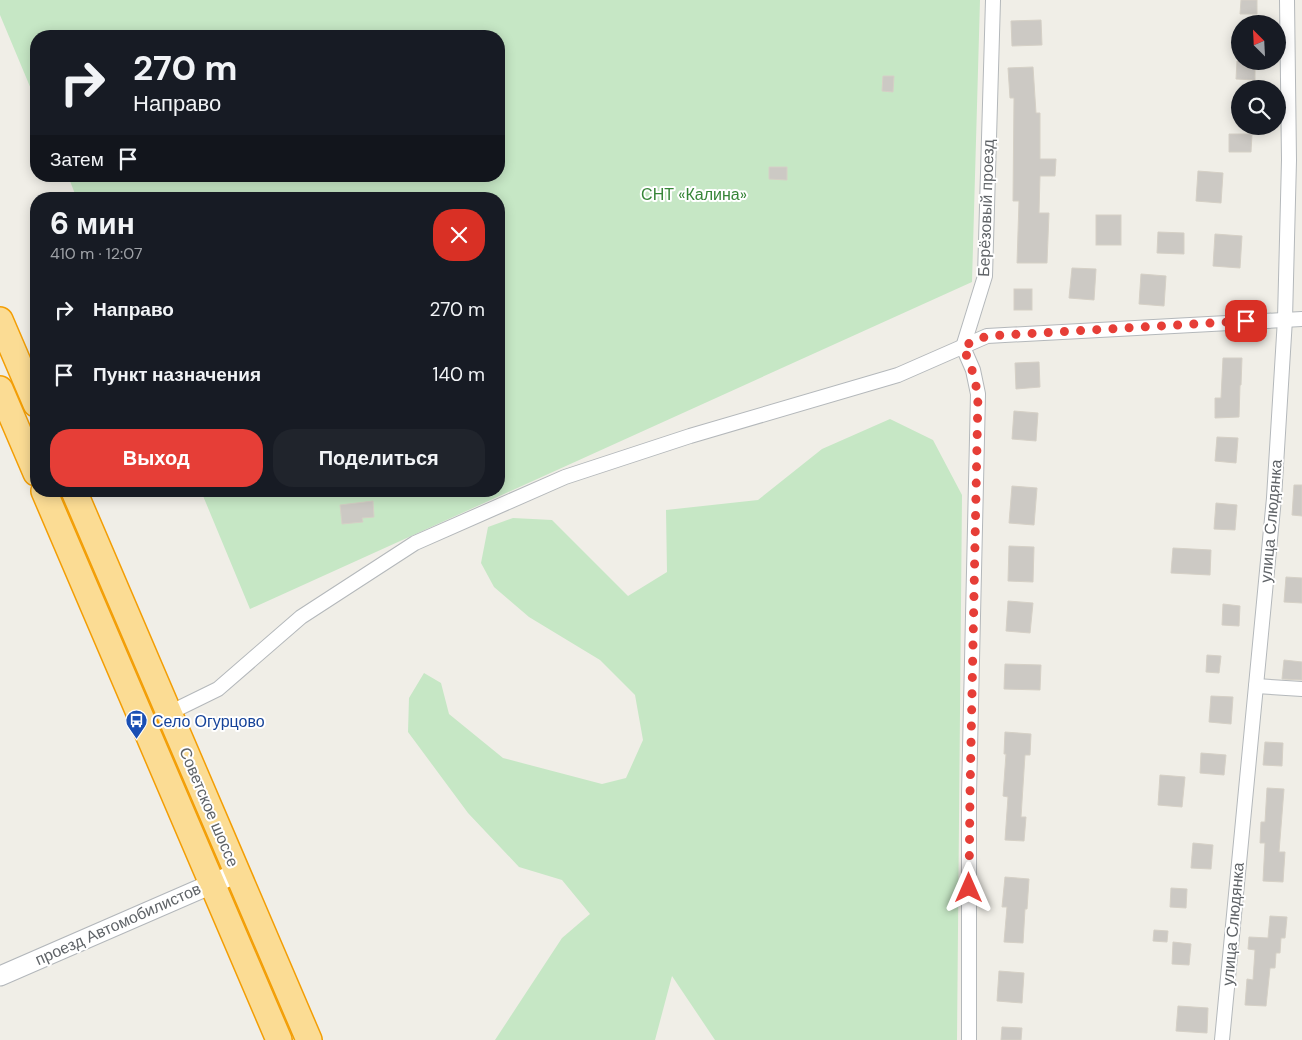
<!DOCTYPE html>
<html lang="ru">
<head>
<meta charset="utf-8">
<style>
  body { margin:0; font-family:"DM Sans",sans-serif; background:#20242c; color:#f1f3f6; height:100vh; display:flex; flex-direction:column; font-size:19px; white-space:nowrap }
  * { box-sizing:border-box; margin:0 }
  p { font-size:16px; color:#9ea1a6 }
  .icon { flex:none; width:28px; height:28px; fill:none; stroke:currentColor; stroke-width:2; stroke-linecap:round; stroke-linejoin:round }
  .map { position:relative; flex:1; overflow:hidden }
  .drawer { position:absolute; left:30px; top:192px; width:475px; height:305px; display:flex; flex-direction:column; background:#171b24; border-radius:20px; box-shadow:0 2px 12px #0003 }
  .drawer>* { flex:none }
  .banner { position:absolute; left:30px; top:30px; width:475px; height:152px; border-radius:20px; box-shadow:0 2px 12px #0003; background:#171b24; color:#f1f3f6; overflow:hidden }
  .needle { width:32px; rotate:336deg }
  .controls { position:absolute; left:1231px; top:15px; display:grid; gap:10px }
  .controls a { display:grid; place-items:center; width:55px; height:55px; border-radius:50%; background:#171b24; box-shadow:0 2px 12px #0003; font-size:25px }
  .pin { position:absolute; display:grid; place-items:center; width:42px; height:42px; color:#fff; margin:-21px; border-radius:10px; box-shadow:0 2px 8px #0006 }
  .me { position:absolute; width:55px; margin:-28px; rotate:0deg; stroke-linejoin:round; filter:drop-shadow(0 0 4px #0008) }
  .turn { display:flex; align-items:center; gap:18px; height:105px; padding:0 20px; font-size:22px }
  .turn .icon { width:65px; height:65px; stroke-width:2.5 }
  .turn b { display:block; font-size:35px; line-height:42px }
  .then { display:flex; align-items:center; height:48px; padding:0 20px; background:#0003; gap:10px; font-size:19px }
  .round { display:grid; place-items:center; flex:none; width:52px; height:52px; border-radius:20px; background:#20242c }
  .headline { display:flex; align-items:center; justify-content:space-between; height:85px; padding:0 20px }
  h1 { font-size:30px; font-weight:700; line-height:38px }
  .cta { display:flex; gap:10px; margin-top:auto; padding:10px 20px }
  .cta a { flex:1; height:58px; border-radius:20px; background:#e63e37; color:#fff; font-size:20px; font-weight:700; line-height:58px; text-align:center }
  .cta a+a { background:#20242c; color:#f1f3f6 }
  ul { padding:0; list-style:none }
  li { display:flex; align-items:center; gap:15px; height:65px; padding:0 20px }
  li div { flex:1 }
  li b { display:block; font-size:19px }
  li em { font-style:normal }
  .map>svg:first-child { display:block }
  .green { fill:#c6e7c5 }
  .building { fill:#ccc9c4; stroke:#d5d0c6 }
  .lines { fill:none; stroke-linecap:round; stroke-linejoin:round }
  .street-casing { stroke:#b4b8bb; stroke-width:16 }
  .secondary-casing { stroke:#b3b7bb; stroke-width:21 }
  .highway-casing { stroke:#f39e05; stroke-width:28 }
  .street { stroke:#fff; stroke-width:14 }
  .secondary { stroke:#fff; stroke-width:19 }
  .highway { stroke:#fbdc94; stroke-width:25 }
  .route { stroke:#e63e37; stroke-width:9; stroke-dasharray:0 16.2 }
  .labels { text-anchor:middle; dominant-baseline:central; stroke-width:4; stroke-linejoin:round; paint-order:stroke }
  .park-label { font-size:16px; fill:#378538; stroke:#fff }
  .street-label { font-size:16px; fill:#5f6367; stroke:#fff }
  .transit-label { font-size:16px; fill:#164399; stroke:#fff; text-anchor:start }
</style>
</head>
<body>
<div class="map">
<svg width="1302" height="1040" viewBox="0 0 1302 1040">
  <rect width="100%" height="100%" fill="#f0eee7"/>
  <g class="green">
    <path d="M0 0H980L972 282 250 609 201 491H499V199H77L68 176H499V36H36V101L0 15Z"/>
    <path d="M890 419 933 440 962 495 957 1040H715L672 976 655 1040H495L562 938 590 914 562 880 519 867 468 813 408 732 409 698 424 673 441 683 449 714 503 758 602 784 626 778 643 740 635 695 600 660 529 617 494 587 481 563 488 527 513 518 552 520 628 596 667 572 666 510 758 500 822 449Z"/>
  </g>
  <g class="building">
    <path d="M1241 0H1257V14H1240Z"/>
    <path d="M1041 20 1042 45 1012 46 1011 21Z"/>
    <path d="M1237 61H1255V80L1236 79Z"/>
    <path d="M1033 67 1036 113H1040V159H1056L1055 176H1040L1039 213H1049L1047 263H1017L1019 201H1013L1014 98H1010L1008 68Z"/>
    <path d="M883 76H894L893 92 882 91Z"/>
    <path d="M1229 134H1252L1251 152H1229Z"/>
    <path d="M769 167H787V180L769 179Z"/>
    <path d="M1198 171 1223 173 1221 203 1196 201Z"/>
    <rect x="1096" y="215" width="25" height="30"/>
    <path d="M1158 232 1184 233V254L1157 253Z"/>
    <path d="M1215 234 1242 236 1240 268 1213 266Z"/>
    <path d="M1072 268 1096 269 1094 300 1069 298Z"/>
    <path d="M1141 274 1166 276 1164 306 1139 304Z"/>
    <rect x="1014" y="289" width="18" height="21"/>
    <path d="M1223 358H1242L1241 385H1240L1239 417 1215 418V398H1221Z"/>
    <path d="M1039 362 1040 387 1016 389 1015 363Z"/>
    <path d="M1014 411 1038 413 1036 441 1012 439Z"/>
    <path d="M1217 437 1238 438 1236 463 1215 461Z"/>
    <path d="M1294 485H1302V516L1292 515Z"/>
    <path d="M1012 486 1037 488 1034 525 1009 523Z"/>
    <path d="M373 501 374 517 362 518 363 522 342 524 340 505Z"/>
    <path d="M1216 503 1237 505 1235 530 1214 529Z"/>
    <path d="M1009 546 1034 547 1033 582 1008 581Z"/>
    <path d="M1173 548 1211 550 1210 575 1171 573Z"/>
    <path d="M1286 577 1302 578V603L1284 602Z"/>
    <path d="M1008 601 1033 603 1030 633 1006 631Z"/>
    <path d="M1223 604 1240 606 1239 626 1222 625Z"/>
    <path d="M1207 655 1221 656 1219 673 1206 672Z"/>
    <path d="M1284 660 1302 662V680L1282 679Z"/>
    <path d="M1005 664 1041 665 1040 690 1004 689Z"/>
    <path d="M1211 696 1233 697 1231 724 1209 722Z"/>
    <path d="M1005 732 1031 734 1030 755H1025L1021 817H1026L1024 841 1005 840 1008 797 1003 796 1006 754H1004Z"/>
    <path d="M1265 742 1283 743 1282 766 1263 765Z"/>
    <path d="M1201 753 1226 755 1224 775 1200 773Z"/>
    <path d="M1160 775 1185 777 1182 807 1158 805Z"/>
    <path d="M1267 788 1284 789 1279 852H1285L1283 882 1263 881 1265 843H1260L1261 822H1265Z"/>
    <path d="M1193 843 1213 845 1211 869 1191 868Z"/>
    <path d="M1005 877 1029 879 1027 909H1025L1023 943 1004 942 1007 907H1002Z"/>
    <path d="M1171 888 1187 889 1186 908 1170 907Z"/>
    <path d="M1270 916 1287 917 1285 938H1281L1280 953H1276L1275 968H1270L1266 1006 1245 1005 1247 979 1253 980 1255 950 1248 949 1249 937 1268 938Z"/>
    <path d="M1154 930 1168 931 1167 942 1153 941Z"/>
    <path d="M1173 942 1191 944 1189 965 1172 964Z"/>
    <path d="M999 971 1024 973 1022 1003 997 1001Z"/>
    <path d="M1178 1006 1208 1008 1207 1033 1176 1031Z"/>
    <path d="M1002 1027 1022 1028 1021 1040H1001Z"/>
  </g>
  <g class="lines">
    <defs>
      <g id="street">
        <path d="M1256 686 1302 689"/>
        <path d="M169 713 218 689 301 617 415 543 565 477 690 436 898 375 987 336 1302 319"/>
        <path d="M969 1040V794L978 394 973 370 963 347 985 276 993 0"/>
        <path d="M1222 1040 1274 498 1285 319 1289 160 1287 0"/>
      </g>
      <path id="secondary" d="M0 976 237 873"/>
      <g id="highway">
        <path d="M0 320 36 404"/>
        <path d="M0 389 36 473"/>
        <path d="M44 491 279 1040"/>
        <path d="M74 491 309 1040"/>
      </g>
    </defs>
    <use href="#street" class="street-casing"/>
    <use href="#secondary" class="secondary-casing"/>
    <use href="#highway" class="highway-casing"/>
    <use href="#street" class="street"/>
    <use href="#secondary" class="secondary"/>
    <use href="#highway" class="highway"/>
  </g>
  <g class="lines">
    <path class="route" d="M969 888 970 794 978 394 972 370 963 346 987 336 1246 321"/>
  </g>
  <defs>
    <symbol id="bus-pin" viewBox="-11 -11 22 30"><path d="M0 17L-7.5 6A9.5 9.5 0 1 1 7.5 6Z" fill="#1a4fb4" stroke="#fff"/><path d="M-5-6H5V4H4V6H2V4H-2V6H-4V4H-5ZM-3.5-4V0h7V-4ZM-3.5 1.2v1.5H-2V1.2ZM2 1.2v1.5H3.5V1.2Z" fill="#fff"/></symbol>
  </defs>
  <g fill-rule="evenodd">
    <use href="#bus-pin" x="124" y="708" width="25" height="34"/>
  </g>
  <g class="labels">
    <g class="park-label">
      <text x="694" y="194">СНТ «Калина»</text>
    </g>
    <g class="street-label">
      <text transform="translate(986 208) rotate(-88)">Берёзовый проезд</text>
      <text transform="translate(1271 521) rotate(-85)">улица Слюдянка</text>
      <text transform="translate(209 807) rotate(67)">Советское шоссе</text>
      <text transform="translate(118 924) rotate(-24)">проезд Автомобилистов</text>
      <text transform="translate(1233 924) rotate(-85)">улица Слюдянка</text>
    </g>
    <g class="transit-label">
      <text x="152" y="721">Село Огурцово</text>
    </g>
  </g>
</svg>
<div class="controls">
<a><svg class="needle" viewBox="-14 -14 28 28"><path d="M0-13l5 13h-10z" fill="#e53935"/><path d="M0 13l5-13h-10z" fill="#9ea1a6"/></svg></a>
<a><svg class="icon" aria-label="search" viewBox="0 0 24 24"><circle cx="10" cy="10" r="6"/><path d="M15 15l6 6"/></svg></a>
</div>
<div class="pin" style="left:1246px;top:321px;background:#d93025"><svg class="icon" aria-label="arrive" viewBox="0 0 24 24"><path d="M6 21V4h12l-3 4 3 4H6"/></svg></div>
<svg class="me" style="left:969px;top:888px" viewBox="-20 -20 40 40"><path d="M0-17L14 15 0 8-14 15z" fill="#e63e37" stroke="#fff" stroke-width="4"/></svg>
<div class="banner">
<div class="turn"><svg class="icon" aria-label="right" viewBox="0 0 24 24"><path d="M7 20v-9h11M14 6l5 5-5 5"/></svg><div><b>270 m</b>Направо</div></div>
<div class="then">Затем<svg class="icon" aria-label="arrive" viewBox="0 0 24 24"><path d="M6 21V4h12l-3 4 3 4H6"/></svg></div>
</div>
<section class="drawer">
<div class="headline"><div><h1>6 мин</h1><p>410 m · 12:07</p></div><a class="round" style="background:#d93025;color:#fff"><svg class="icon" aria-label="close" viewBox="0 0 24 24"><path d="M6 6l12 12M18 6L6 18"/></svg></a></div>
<ul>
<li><svg class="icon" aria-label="right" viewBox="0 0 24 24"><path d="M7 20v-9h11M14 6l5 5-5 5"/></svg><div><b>Направо</b></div><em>270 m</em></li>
<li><svg class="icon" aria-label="arrive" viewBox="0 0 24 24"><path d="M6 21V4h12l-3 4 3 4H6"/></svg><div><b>Пункт назначения</b></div><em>140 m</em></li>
</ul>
<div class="cta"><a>Выход</a><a>Поделиться</a></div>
</section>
</div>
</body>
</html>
